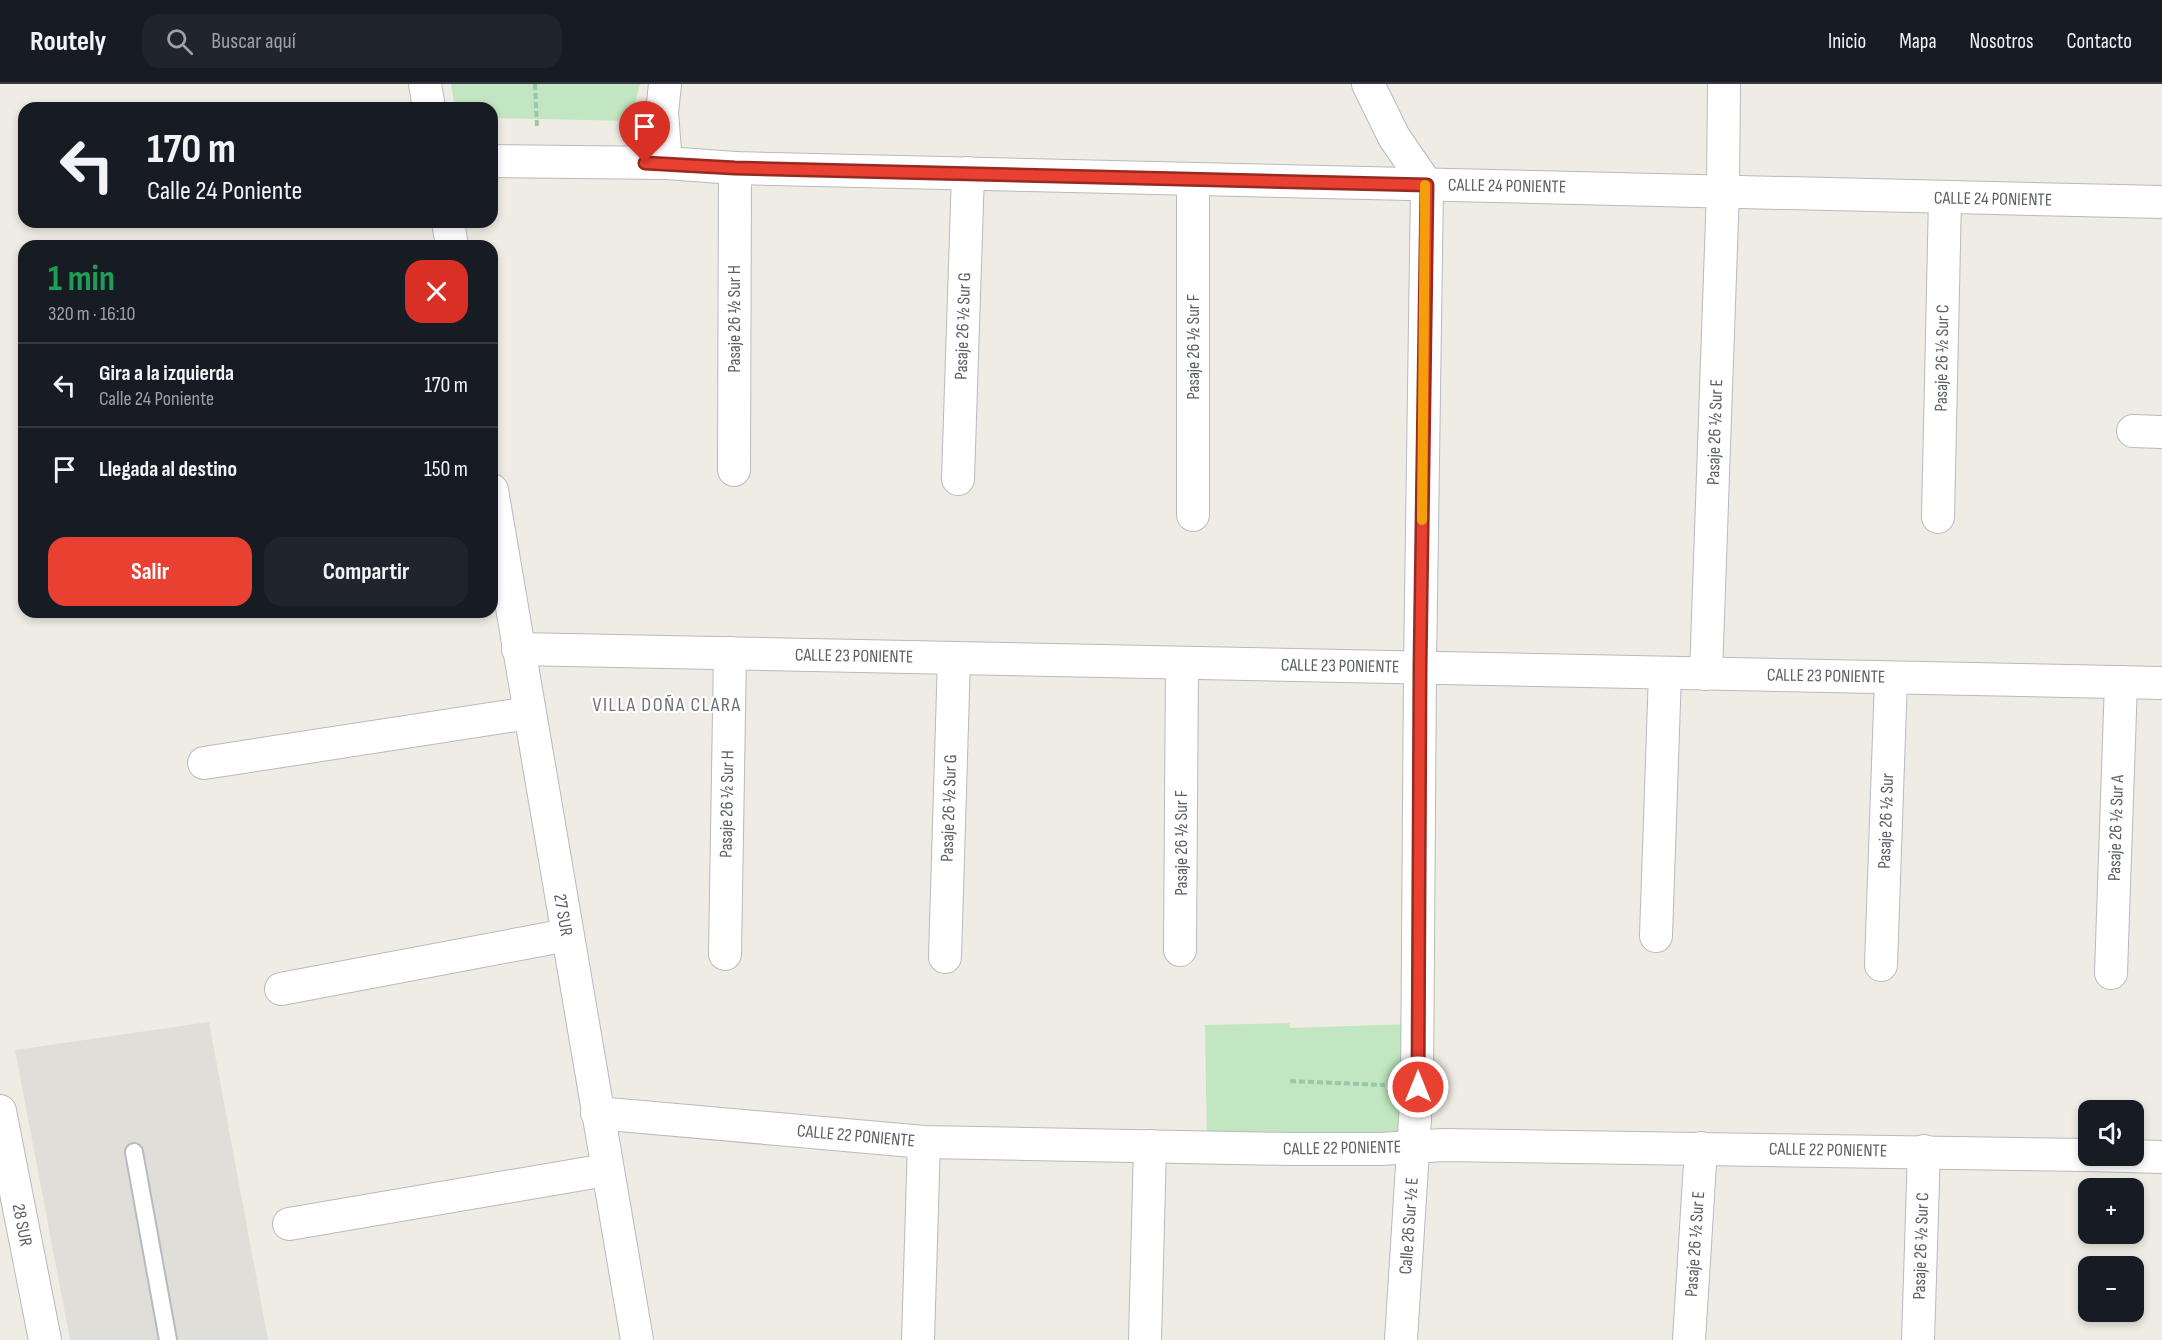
<!DOCTYPE html>
<html lang="es">
<head>
<meta charset="utf-8">
<style>
  body { margin:0; font-family:"Sofia Sans Condensed",sans-serif; background:#20242c; color:#f1f3f6; height:100vh; display:flex; flex-direction:column; font-size:22px; white-space:nowrap }
  * { box-sizing:border-box; margin:0 }
  p { font-size:20px; color:#9ea1a6 }
  .icon { flex:none; width:33px; height:33px; fill:none; stroke:currentColor; stroke-width:2; stroke-linecap:round; stroke-linejoin:round }
  .map { position:relative; flex:1; overflow:hidden }
  .sheet { position:absolute; left:18px; top:156px; width:480px; height:378px; display:flex; flex-direction:column; background:#171b24; border-radius:18px; box-shadow:0 3px 9px #0003 }
  .sheet>* { flex:none }
  .guide { position:absolute; left:18px; top:18px; width:480px; height:126px; border-radius:18px; box-shadow:0 3px 9px #0003; background:#171b24; color:#f1f3f6; overflow:hidden }
  .tools { position:absolute; left:2078px; top:1016px; display:grid; gap:12px }
  .tools a { display:grid; place-items:center; width:66px; height:66px; border-radius:12px; background:#171b24; box-shadow:0 3px 9px #0003; font-size:30px }
  .pin { position:absolute; display:grid; place-items:center; width:51px; height:51px; color:#fff; margin:-62px -26px; border-radius:50% 50% 50% 0; rotate:-45deg; box-shadow:0 0 6px #0007 }
  .pin .icon { rotate:45deg }
  .me { position:absolute; width:66px; margin:-33px; rotate:0deg; stroke-linejoin:round; filter:drop-shadow(0 0 4px #0008) }
  .turn { display:flex; align-items:center; gap:21px; height:126px; padding:0 30px; font-size:27px }
  .turn .icon { width:78px; height:78px; stroke-width:2.5 }
  .turn b { display:block; font-size:42px; line-height:51px }
  .round { display:grid; place-items:center; flex:none; width:63px; height:63px; border-radius:18px; background:#20242c }
  .summary { display:flex; align-items:center; justify-content:space-between; height:102px; padding:0 30px }
  h1 { font-size:36px; font-weight:700; line-height:45px; color:#1e9e55 }
  .primary-button { display:flex; gap:12px; margin-top:auto; padding:12px 30px }
  .primary-button a { flex:1; height:69px; border-radius:18px; background:#e84031; color:#fff; font-size:24px; font-weight:700; line-height:69px; text-align:center }
  .primary-button a+a { background:#20242c; color:#f1f3f6 }
  ul { padding:0; list-style:none }
  li { display:flex; align-items:center; gap:18px; height:84px; padding:0 30px; border-top:2px solid #363941 }
  li div { flex:1 }
  li b { display:block; font-size:22px }
  li em { font-style:normal }
  header { display:flex; align-items:center; gap:36px; box-sizing:border-box; height:84px; padding:0 30px; background:#171b24; border-bottom:2px solid #363941 }
  header strong { font-size:28px }
  nav { display:flex; gap:33px; margin-inline-start:auto; font-size:21px }
  .search { width:420px; height:54px; background:#20242c; display:flex; align-items:center; gap:15px; box-sizing:border-box; padding:0 21px; border-radius:18px; color:#9ea1a6; font-size:22px }
  .map>svg:first-child { display:block }
  .industrial { fill:#e0ded9 }
  .green { fill:#c1e6c1 }
  .lines { fill:none; stroke-linecap:round; stroke-linejoin:round }
  .lane-casing { stroke:#b7babe; stroke-width:20 }
  .street-casing { stroke:#b7babe; stroke-width:34 }
  .path { stroke:#9ac7a7; stroke-width:4; stroke-dasharray:6 3; stroke-linecap:butt }
  .lane { stroke:#fff; stroke-width:16 }
  .street { stroke:#fff; stroke-width:32 }
  .route-casing { stroke:#972a20; stroke-width:15 }
  .route { stroke:#e84031; stroke-width:10 }
  .slow { stroke:#f59e0b; stroke-width:10 }
  .labels { text-anchor:middle; dominant-baseline:central; stroke-width:4.5; stroke-linejoin:round; paint-order:stroke }
  .street-label { font-size:18px; fill:#5c6065; stroke:#fff }
  .neighbourhood-label { font-size:20px; letter-spacing:1.5px; fill:#6d7277; stroke:#fff }
</style>
</head>
<body>
<header>
<strong>Routely</strong>
<div class="search"><svg class="icon" aria-label="search" viewBox="0 0 24 24"><circle cx="10" cy="10" r="6"/><path d="M15 15l6 6"/></svg>Buscar aquí</div>
<nav><a>Inicio</a><a>Mapa</a><a>Nosotros</a><a>Contacto</a></nav>
</header>
<div class="map">
<svg width="2162" height="1256" viewBox="0 0 2162 1256">
  <rect width="100%" height="100%" fill="#efece4"/>
  <path class="industrial" d="M209 938 268 1256H70L15 966Z"/>
  <g class="green">
    <path d="M451 0H640L630 37 492 34V24H455Z"/>
    <path d="M1289 939 1290 944 1413 940 1412 1057 1207 1063 1205 941Z"/>
  </g>
  <g class="lines">
    <defs>
      <path id="lane" d="M134 1068 168 1256"/>
      <g id="street">
        <path d="M425 0 429 24"/>
        <path d="M665 0 662 29 666 79"/>
        <path d="M1368 0 1394 53 1427 101 1420 584 1417 1003 1401 1256"/>
        <path d="M492 77 666 79 735 84 2162 118"/>
        <path d="M1193 95V431"/>
        <path d="M448 138 452 162"/>
        <path d="M2133 347 2162 348"/>
        <path d="M734 386 735 84"/>
        <path d="M958 395 968 89"/>
        <path d="M492 406 637 1256"/>
        <path d="M1938 433 1945 114"/>
        <path d="M518 565 2162 599"/>
        <path d="M1706 590 1723 106 1724 0"/>
        <path d="M204 679 529 629"/>
        <path d="M1656 852 1665 589"/>
        <path d="M1180 866 1182 579"/>
        <path d="M725 870 730 569"/>
        <path d="M945 873 954 574"/>
        <path d="M1881 881 1891 594"/>
        <path d="M2111 889 2121 598"/>
        <path d="M281 905 567 851"/>
        <path d="M0 1027 45 1256"/>
        <path d="M597 1029 924 1058 1290 1065H1381L1443 1061 2088 1071"/>
        <path d="M2090 1071 2162 1073"/>
        <path d="M289 1140 606 1086"/>
        <path d="M918 1256 924 1058"/>
        <path d="M1145 1256 1150 1062"/>
        <path d="M1689 1256 1701 1064"/>
        <path d="M1918 1256 1924 1067"/>
      </g>
    </defs>
    <use href="#lane" class="lane-casing"/>
    <use href="#street" class="street-casing"/>
    <g class="path">
      <path d="M535 0 537 44"/>
      <path d="M1290 997 1385 1001"/>
    </g>
    <use href="#lane" class="lane"/>
    <use href="#street" class="street"/>
  </g>
  <g class="lines">
    <defs>
      <path id="route" d="M645 79 735 84 1427 101 1420 584 1418 1003"/>
    </defs>
    <use href="#route" class="route-casing"/>
    <use href="#route" class="route"/>
    <path class="slow" d="M1422 436 1425 101"/>
  </g>
  <g class="labels">
    <g class="street-label">
      <text transform="translate(1507 102) rotate(1)">CALLE 24 PONIENTE</text>
      <text transform="translate(1993 115) rotate(1)">CALLE 24 PONIENTE</text>
      <text transform="translate(734 235) rotate(-90)">Pasaje 26 ½ Sur H</text>
      <text transform="translate(963 242) rotate(-88)">Pasaje 26 ½ Sur G</text>
      <text transform="translate(1193 263) rotate(-90)">Pasaje 26 ½ Sur F</text>
      <text transform="translate(1942 274) rotate(-89)">Pasaje 26 ½ Sur C</text>
      <text transform="translate(1715 348) rotate(-88)">Pasaje 26 ½ Sur E</text>
      <text transform="translate(854 572) rotate(1)">CALLE 23 PONIENTE</text>
      <text transform="translate(1340 582) rotate(1)">CALLE 23 PONIENTE</text>
      <text transform="translate(1826 592) rotate(1)">CALLE 23 PONIENTE</text>
      <text transform="translate(727 720) rotate(-89)">Pasaje 26 ½ Sur H</text>
      <text transform="translate(949 724) rotate(-88)">Pasaje 26 ½ Sur G</text>
      <text transform="translate(1886 737) rotate(-88)">Pasaje 26 ½ Sur</text>
      <text transform="translate(2116 744) rotate(-88)">Pasaje 26 ½ Sur A</text>
      <text transform="translate(1181 759) rotate(-90)">Pasaje 26 ½ Sur F</text>
      <text transform="translate(563 831) rotate(80)">27 SUR</text>
      <text transform="translate(856 1052) rotate(5)">CALLE 22 PONIENTE</text>
      <text transform="translate(1342 1064) rotate(-1)">CALLE 22 PONIENTE</text>
      <text transform="translate(1828 1066) rotate(1)">CALLE 22 PONIENTE</text>
      <text transform="translate(22 1141) rotate(79)">28 SUR</text>
      <text transform="translate(1409 1142) rotate(-86)">Calle 26 Sur ½ E</text>
      <text transform="translate(1695 1160) rotate(-86)">Pasaje 26 ½ Sur E</text>
      <text transform="translate(1921 1162) rotate(-88)">Pasaje 26 ½ Sur C</text>
    </g>
    <g class="neighbourhood-label">
      <text x="667" y="621">VILLA DOÑA CLARA</text>
    </g>
  </g>
</svg>
<div class="tools">
<a><svg class="icon" aria-label="sound" viewBox="0 0 24 24"><path d="M4 9h4l5-4v14l-5-4H4zM17 9q2 3 0 6"/></svg></a>
<a>+</a>
<a>−</a>
</div>
<div class="pin" style="left:645px;top:79px;background:#d93025"><svg class="icon" aria-label="arrive" viewBox="0 0 24 24"><path d="M6 21V4h12l-3 4 3 4H6"/></svg></div>
<svg class="me" style="left:1418px;top:1003px" viewBox="-20 -20 40 40"><circle r="17" fill="#e84031" stroke="#fff" stroke-width="3"/><path d="M0-11L8 9 0 5-8 9z" fill="#fff"/></svg>
<div class="guide">
<div class="turn"><svg class="icon" aria-label="left" viewBox="0 0 24 24"><path d="M17 20v-9H6M10 6l-5 5 5 5"/></svg><div><b>170 m</b>Calle 24 Poniente</div></div>
</div>
<section class="sheet">
<div class="summary"><div><h1>1 min</h1><p>320 m · 16:10</p></div><a class="round" style="background:#d93025;color:#fff"><svg class="icon" aria-label="close" viewBox="0 0 24 24"><path d="M6 6l12 12M18 6L6 18"/></svg></a></div>
<ul>
<li><svg class="icon" aria-label="left" viewBox="0 0 24 24"><path d="M17 20v-9H6M10 6l-5 5 5 5"/></svg><div><b>Gira a la izquierda</b><p>Calle 24 Poniente</p></div><em>170 m</em></li>
<li><svg class="icon" aria-label="arrive" viewBox="0 0 24 24"><path d="M6 21V4h12l-3 4 3 4H6"/></svg><div><b>Llegada al destino</b></div><em>150 m</em></li>
</ul>
<div class="primary-button"><a>Salir</a><a>Compartir</a></div>
</section>
</div>
</body>
</html>
